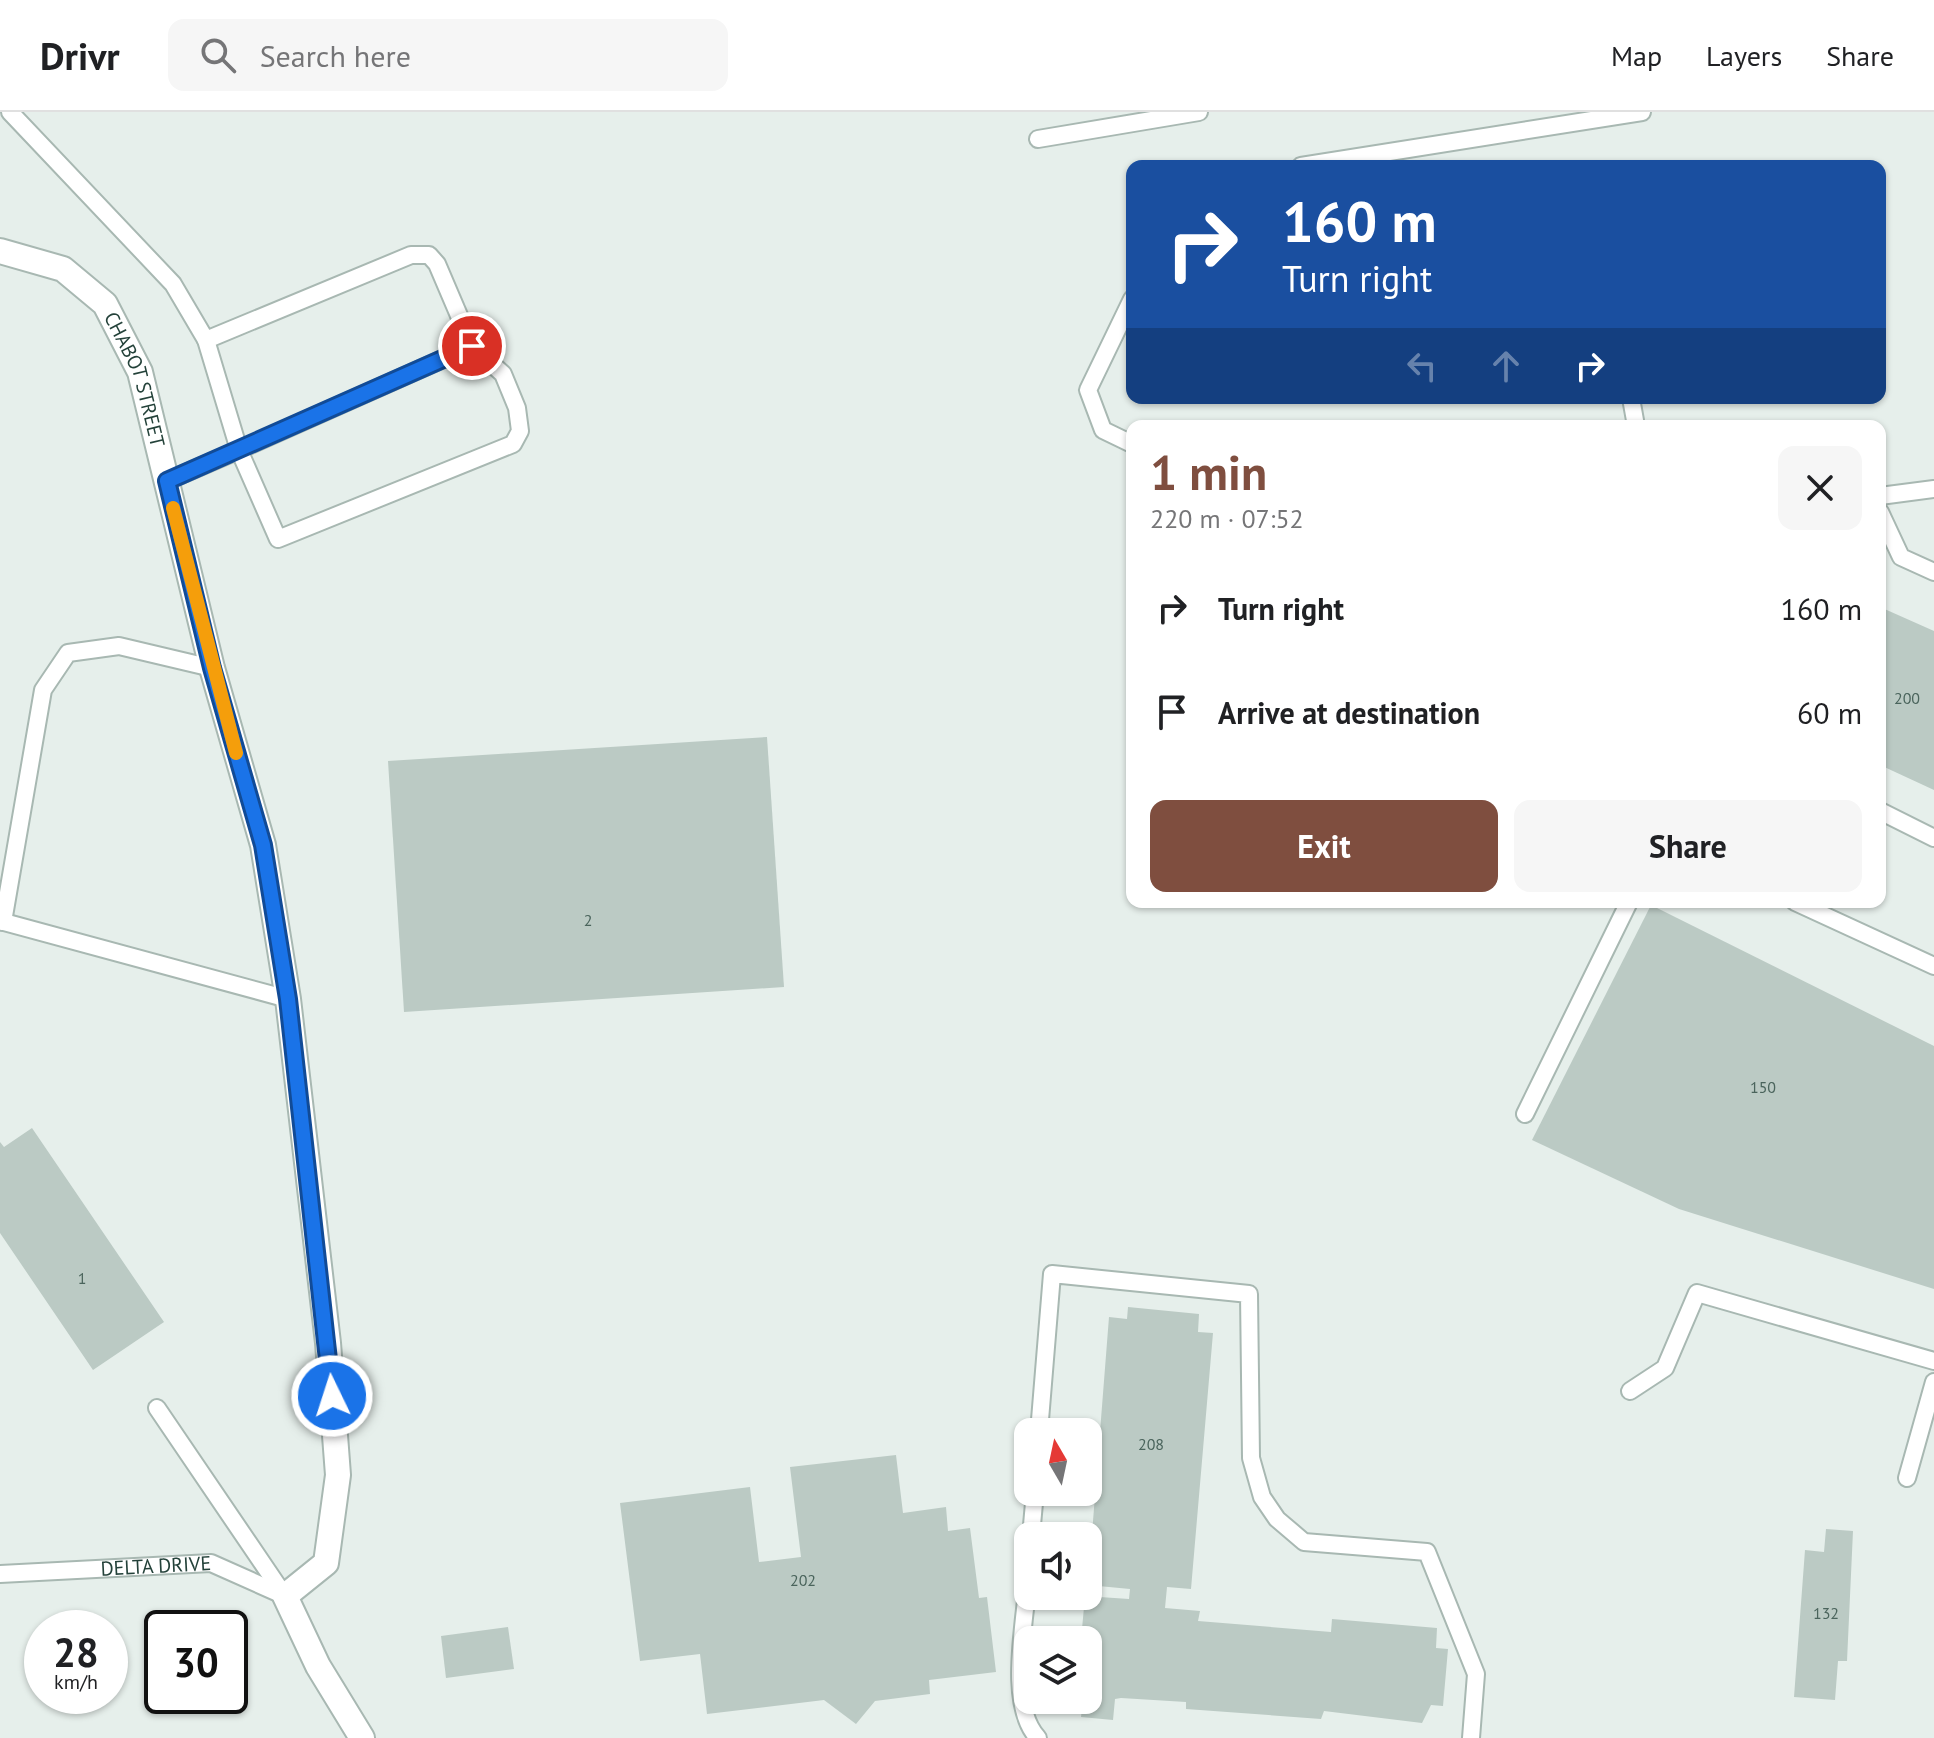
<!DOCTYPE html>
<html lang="en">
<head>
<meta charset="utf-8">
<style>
  body { margin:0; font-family:"PT Sans",sans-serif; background:#f6f6f6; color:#202124; height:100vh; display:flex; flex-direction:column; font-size:30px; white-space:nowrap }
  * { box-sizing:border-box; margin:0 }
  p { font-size:26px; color:#757577 }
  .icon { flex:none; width:44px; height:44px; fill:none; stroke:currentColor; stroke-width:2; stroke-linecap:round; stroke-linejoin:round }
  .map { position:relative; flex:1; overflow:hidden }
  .side { position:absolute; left:1126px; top:308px; width:760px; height:488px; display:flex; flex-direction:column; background:#fff; border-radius:16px; box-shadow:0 2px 6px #0004 }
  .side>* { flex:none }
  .hud { position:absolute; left:1126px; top:48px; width:760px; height:244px; border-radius:16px; box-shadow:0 2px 6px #0004; background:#1a4fa0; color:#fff; overflow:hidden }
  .needle { width:52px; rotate:351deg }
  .fabs { position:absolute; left:1014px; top:1306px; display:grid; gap:16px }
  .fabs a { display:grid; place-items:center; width:88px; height:88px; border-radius:16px; background:#fff; box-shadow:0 2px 6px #0004; font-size:40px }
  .speed { position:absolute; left:24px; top:1498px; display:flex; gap:16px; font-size:40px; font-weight:700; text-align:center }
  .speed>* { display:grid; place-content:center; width:104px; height:104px; border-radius:50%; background:#fff; box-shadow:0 2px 6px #0004; line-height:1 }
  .speed small { font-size:20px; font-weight:400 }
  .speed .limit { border:4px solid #111; border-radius:12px; background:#fff; color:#111 }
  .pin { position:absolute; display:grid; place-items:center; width:68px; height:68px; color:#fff; margin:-34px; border:4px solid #fff; border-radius:50%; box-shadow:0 2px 8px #0007 }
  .me { position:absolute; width:88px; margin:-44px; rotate:356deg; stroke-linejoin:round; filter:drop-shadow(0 0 6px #0008) }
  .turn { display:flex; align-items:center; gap:28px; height:168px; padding:0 24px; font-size:36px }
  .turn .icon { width:104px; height:104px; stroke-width:2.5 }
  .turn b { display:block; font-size:56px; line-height:68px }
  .lanes { display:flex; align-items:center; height:76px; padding:0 24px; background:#0003; justify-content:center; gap:40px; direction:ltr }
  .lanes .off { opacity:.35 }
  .round { display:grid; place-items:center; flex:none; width:84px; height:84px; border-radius:16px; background:#f6f6f6 }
  .overview { display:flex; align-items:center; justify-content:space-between; height:136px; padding:0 24px }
  h1 { font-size:48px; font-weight:700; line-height:60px; color:#7f4e3f }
  .button { display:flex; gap:16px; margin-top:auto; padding:16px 24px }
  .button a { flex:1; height:92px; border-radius:16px; background:#7f4e3f; color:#fff; font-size:32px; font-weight:700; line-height:92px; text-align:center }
  .button a+a { background:#f6f6f6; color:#202124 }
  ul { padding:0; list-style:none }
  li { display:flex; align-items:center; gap:24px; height:104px; padding:0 24px }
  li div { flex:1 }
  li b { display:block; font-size:30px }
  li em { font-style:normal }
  header { display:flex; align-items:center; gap:48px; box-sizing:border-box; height:112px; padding:0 40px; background:#fff; border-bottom:2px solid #e0e0e0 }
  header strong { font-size:38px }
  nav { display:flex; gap:44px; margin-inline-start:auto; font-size:28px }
  .search { width:560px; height:72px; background:#f6f6f6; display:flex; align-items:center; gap:20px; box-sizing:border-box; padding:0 28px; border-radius:16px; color:#757577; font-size:30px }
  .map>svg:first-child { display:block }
  .building { fill:#bbcac4 }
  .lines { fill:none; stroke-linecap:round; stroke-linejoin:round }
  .lane-casing { stroke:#a8b8b2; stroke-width:20 }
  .street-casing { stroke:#a8b8b2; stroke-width:28 }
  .lane { stroke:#fff; stroke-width:16 }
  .street { stroke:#fff; stroke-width:24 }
  .route-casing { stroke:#114b97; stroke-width:20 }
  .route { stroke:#1a73e8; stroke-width:14 }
  .slow { stroke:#f59e0b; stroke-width:14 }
  .labels { text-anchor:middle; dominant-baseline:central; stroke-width:6; stroke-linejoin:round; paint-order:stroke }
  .number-label { font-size:16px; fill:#4a645c }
  .street-label { font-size:20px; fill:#24423a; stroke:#f7fbf9 }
</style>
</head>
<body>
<header>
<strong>Drivr</strong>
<div class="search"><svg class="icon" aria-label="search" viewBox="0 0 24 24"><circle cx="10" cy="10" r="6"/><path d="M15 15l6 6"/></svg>Search here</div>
<nav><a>Map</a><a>Layers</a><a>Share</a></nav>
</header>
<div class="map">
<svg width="1934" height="1626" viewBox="0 0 1934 1626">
  <rect width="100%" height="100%" fill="#e6efeb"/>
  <g class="building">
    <path d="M1880 495 1934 519V678L1880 653Z"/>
    <path d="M767 625 784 875 404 900 388 649Z"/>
    <path d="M1651 793 1934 934V1177L1679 1097 1532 1028Z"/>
    <path d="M32 1016 164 1210 93 1258 0 1121V1030L4 1035Z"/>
    <path d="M1128 1195 1199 1202 1198 1220 1213 1221 1191 1477 1167 1475 1165 1496 1200 1499 1198 1509 1331 1520 1332 1507 1437 1516 1436 1536 1448 1537 1443 1594 1431 1593 1422 1611 1324 1599 1321 1607 1186 1597V1590L1121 1586 1115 1587 1113 1608 1081 1605 1083 1588H1088V1528H1081L1085 1484 1129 1487 1130 1477 1088 1473 1109 1205 1127 1207Z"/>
    <path d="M896 1343 903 1401 946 1395 948 1419 970 1416 979 1486 987 1485 996 1560 929 1568 930 1582 875 1589 856 1612 824 1588 707 1602 700 1542 640 1549 620 1391 750 1375 759 1450 801 1445 790 1355Z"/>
    <path d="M1826 1417 1853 1419 1847 1549H1838L1835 1588 1794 1585 1805 1438 1824 1440Z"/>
    <path d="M508 1515 514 1557 446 1566 441 1524Z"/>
  </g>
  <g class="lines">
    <defs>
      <g id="lane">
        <path d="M10 0 173 172 206 228"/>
        <path d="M1038 27 1199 0"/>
        <path d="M1301 54 1642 0"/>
        <path d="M1132 187 1088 278 1103 318 1132 332"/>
        <path d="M1631 286 1636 314"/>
        <path d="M167 369 239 338 278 427 513 332 520 319 517 296 503 262 472 234 437 152 429 143H411L206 228 239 338 472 234"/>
        <path d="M1880 384 1934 377"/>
        <path d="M1880 400 1901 445 1934 460"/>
        <path d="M1880 699 1934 726"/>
        <path d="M1795 790 1934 854"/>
        <path d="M0 809 288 887"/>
        <path d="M3 810 43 578 68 541 119 534 212 556"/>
        <path d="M1525 1002 1629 790"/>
        <path d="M1630 1279 1665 1256 1697 1181 1934 1249"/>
        <path d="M157 1296 284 1483"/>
        <path d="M1039 1320 1052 1162 1249 1182 1251 1346 1262 1385 1277 1407 1304 1430 1427 1440 1476 1562 1471 1626"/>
        <path d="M1907 1366 1934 1270"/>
        <path d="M1031 1424 1035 1380"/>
        <path id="s1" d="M0 1462 211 1451 285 1484"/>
        <path d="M1028 1468C1025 1511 1007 1593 1038 1626"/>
      </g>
      <g id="street">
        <path id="s2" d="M0 139 63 157 105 192 140 260 212 556 263 733 288 887 328 1231 338 1363 326 1451 285 1484 318 1554 362 1626"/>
      </g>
    </defs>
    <use href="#lane" class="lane-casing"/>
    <use href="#street" class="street-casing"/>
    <use href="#lane" class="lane"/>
    <use href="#street" class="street"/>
  </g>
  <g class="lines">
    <defs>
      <path id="route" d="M332 1284 288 887 263 733 212 556 167 369 472 234"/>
    </defs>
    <use href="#route" class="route-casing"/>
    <use href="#route" class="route"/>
    <path class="slow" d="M173 396 236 641"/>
  </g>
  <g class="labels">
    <g class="number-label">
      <text x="1907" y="586">200</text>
      <text x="588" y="808">2</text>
      <text x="1763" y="975">150</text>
      <text x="82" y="1166">1</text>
      <text x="1151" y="1332">208</text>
      <text x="803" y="1468">202</text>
      <text x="1826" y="1501">132</text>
    </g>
    <g class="street-label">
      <text stroke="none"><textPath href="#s2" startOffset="202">CHABOT STREET</textPath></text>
      <text stroke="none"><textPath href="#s1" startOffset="156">DELTA DRIVE</textPath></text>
    </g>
  </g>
</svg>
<div class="fabs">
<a><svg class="needle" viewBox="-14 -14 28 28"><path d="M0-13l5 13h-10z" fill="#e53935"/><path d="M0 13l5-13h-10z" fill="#757577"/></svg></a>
<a><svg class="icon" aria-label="sound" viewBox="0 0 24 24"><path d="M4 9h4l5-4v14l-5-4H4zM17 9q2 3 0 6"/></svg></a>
<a><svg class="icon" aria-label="layers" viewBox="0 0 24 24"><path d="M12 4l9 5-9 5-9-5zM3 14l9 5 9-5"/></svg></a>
</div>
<div class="speed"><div>28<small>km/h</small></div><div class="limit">30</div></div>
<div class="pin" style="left:472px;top:234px;background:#d93025"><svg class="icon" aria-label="arrive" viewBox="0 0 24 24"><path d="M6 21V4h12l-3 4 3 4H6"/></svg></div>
<svg class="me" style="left:332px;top:1284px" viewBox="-20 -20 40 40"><circle r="17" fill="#1a73e8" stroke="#fff" stroke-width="3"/><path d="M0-11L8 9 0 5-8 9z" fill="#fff"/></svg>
<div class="hud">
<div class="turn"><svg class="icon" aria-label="right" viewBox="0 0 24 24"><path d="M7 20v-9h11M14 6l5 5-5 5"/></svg><div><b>160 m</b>Turn right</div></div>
<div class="lanes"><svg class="icon off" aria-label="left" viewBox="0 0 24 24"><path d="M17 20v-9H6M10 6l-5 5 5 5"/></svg><svg class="icon off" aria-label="ahead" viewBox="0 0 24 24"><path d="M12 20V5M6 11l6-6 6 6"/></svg><svg class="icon" aria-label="right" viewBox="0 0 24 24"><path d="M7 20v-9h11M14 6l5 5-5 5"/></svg></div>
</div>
<section class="side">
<div class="overview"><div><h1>1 min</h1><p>220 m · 07:52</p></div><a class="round"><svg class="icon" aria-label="close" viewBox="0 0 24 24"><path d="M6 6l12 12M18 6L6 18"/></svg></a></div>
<ul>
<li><svg class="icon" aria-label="right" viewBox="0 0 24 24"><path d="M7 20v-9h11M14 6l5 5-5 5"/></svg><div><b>Turn right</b></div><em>160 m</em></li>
<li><svg class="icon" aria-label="arrive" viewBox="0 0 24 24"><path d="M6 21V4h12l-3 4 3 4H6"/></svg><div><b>Arrive at destination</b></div><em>60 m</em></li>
</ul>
<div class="button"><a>Exit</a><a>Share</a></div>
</section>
</div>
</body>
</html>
